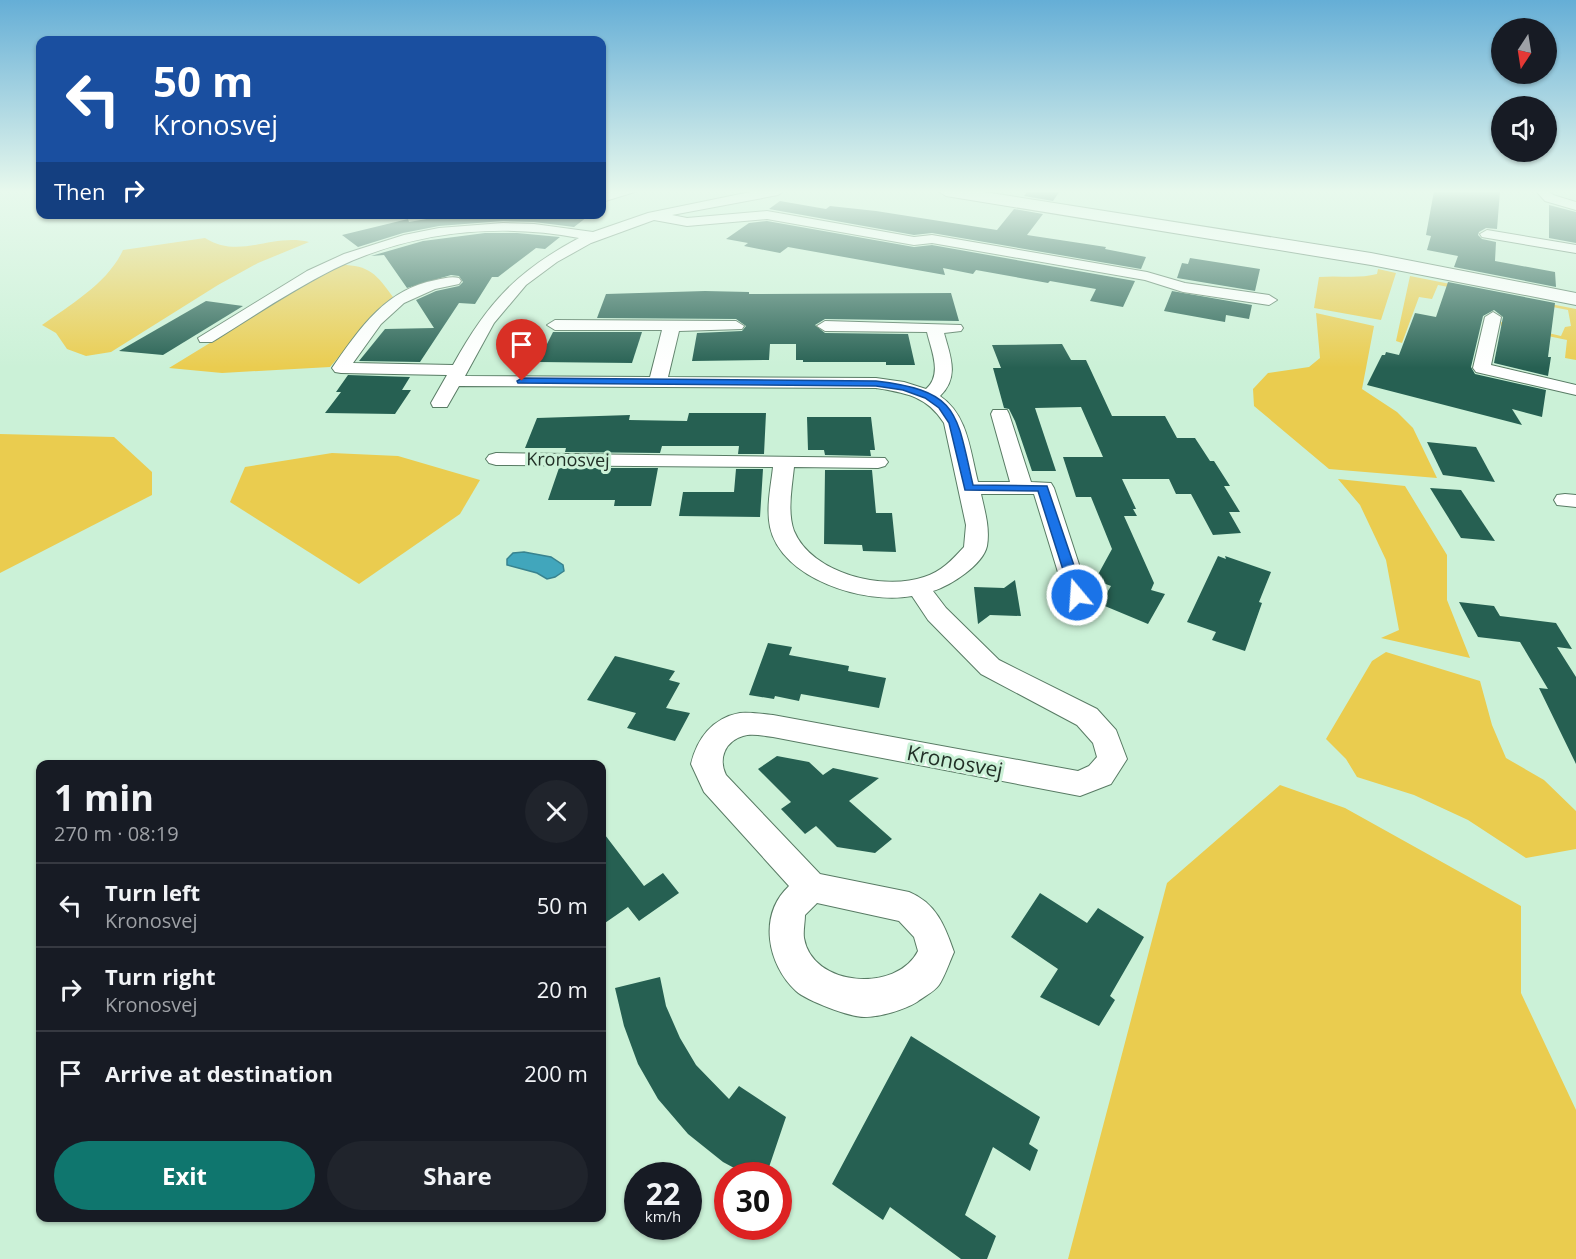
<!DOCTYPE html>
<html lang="en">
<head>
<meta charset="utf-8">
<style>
  body { margin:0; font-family:"Open Sans",sans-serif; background:#20242c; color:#f1f3f6; height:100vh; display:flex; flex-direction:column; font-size:22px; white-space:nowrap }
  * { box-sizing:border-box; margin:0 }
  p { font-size:20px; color:#9ea1a6 }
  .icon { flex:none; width:33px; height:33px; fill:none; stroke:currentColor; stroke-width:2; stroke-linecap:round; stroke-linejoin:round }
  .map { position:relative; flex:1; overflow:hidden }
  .side { position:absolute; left:36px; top:760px; width:570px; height:462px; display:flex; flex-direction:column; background:#171b24; border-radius:12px; box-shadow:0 2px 4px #0004 }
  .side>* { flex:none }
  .guide { position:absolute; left:36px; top:36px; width:570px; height:183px; border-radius:12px; box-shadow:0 2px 4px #0004; background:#1a4fa0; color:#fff; overflow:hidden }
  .needle { width:39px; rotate:192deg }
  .fabs { position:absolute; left:1491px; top:18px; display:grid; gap:12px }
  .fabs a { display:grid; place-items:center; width:66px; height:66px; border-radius:50%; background:#171b24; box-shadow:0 2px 4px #0004; font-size:30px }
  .speed { position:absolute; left:624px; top:1162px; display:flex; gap:12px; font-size:30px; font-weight:700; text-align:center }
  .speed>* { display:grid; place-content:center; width:78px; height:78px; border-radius:50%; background:#171b24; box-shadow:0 2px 4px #0004; line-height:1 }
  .speed small { font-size:15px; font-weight:400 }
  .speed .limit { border:9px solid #d22; background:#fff; color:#111 }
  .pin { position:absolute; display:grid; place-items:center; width:51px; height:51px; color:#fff; margin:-62px -26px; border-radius:50% 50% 50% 0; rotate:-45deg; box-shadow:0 0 6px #0007 }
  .pin .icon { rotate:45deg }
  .me { position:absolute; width:66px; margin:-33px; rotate:342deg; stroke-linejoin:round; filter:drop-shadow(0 0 4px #0008) }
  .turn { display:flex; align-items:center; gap:21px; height:126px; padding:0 18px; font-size:27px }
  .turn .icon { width:78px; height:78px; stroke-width:2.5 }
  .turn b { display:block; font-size:42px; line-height:51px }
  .then { display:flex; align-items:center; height:57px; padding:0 18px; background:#0003; gap:12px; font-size:22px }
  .round { display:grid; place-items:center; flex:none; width:63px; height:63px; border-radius:32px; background:#20242c }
  .head { display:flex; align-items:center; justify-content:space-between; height:102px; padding:0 18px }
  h1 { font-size:36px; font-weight:700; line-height:45px }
  .button { display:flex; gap:12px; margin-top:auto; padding:12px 18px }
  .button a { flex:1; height:69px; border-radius:36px; background:#0f766e; color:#fff; font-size:24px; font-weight:700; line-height:69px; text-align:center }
  .button a+a { background:#20242c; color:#f1f3f6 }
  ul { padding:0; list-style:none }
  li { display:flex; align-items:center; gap:18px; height:84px; padding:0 18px; border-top:2px solid #363941 }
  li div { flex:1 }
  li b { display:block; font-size:22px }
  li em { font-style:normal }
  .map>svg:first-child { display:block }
  .green { fill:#eacc4f }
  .water { fill:#41a6bc; stroke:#38838f; stroke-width:1.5 }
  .building { fill:#266052 }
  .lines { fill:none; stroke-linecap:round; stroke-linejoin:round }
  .street-casing { stroke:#587b64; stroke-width:2 }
  .secondary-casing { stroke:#587b64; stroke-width:2 }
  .street { fill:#fff; fill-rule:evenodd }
  .secondary { fill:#fff; fill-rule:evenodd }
  .route { fill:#1a73e8; stroke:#114b97; stroke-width:1.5 }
  .labels { text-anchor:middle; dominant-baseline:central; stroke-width:6; stroke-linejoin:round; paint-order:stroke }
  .far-street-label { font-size:18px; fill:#223027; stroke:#cbf1d7 }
  .street-label { font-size:21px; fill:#223027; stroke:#cbf1d7 }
</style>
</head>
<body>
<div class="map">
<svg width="1576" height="1259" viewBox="0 0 1576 1259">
  <rect width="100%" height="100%" fill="#cbf1d7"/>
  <g class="green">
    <path d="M205 238C240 260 271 233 309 242L258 263 218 285 111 352 86 356 67 349 56 333 42 325C70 305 108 283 123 250Z"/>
    <path d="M337 265C368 264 376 273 393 297L383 305 330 367 222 373 169 368Z"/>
    <path d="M1378 269 1396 273 1381 320 1314 308 1319 277C1339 275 1358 279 1377 274Z"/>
    <path d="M1410 276 1576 309V360L1565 358 1567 340 1501 326V322L1561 336 1565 327 1571 326 1568 310 1438 285 1432 299 1419 297 1402 343 1396 341Z"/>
    <path d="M1316 313 1374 326 1362 389 1397 412 1413 428 1437 478 1329 469 1254 406 1253 389 1268 373 1309 367 1320 358Z"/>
    <path d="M0 434 114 437 152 472V495L0 573Z"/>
    <path d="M332 453 398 456 480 480 460 514 359 584 230 502 245 467Z"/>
    <path d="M1338 479 1405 486 1447 555V600L1470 658 1381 638 1399 630 1386 560 1360 505Z"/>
    <path d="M1386 652 1480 681 1492 725 1506 758 1544 780 1576 811V849L1526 858 1468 820 1414 795 1357 777 1346 759 1326 739 1372 661Z"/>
    <path d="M1280 785 1345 808 1521 906V993L1576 1110V1259H1068L1167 883Z"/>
  </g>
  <path class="water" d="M524 552 551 557 563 565 564 571 555 577 547 579 537 573 507 565V559L513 553Z"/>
  <g class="building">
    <path d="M1028 191H1060L1053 201 1024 196Z"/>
    <path d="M1434 191H1500L1497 229 1486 228 1479 232 1478 235 1482 239 1496 242 1495 261 1555 272 1556 287 1454 267 1458 256 1427 250 1431 236 1426 235Z"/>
    <path d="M780 201 826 209 830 206 876 211 997 230 1014 209 1043 214 1027 235 1106 247 1105 249 1146 257 1141 269 932 233 914 235 769 209Z"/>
    <path d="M1549 205 1576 212V243L1549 238Z"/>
    <path d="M456 214H591L574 227 534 222 503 221 439 226 403 233 358 247 342 235 408 219 409 222Z"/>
    <path d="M767 221 914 247 932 245 1135 281 1123 307 1090 301 1096 289 1050 281 1048 283 976 270 973 274 943 268 945 275 788 247 780 253 744 246 748 243 726 239 749 223Z"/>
    <path d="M485 233H517L560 237 545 249 536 248 498 277H492L475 304 459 303 420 362 359 361 385 329 434 328 416 300 436 291 459 286 463 282 459 276 451 275 407 288 384 255 371 256 423 241Z"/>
    <path d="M1190 258 1260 269 1255 291 1177 278 1182 263 1188 264Z"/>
    <path d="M1448 282 1555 303 1548 357H1551L1548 376 1494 363 1503 317 1494 310 1483 316 1471 367 1475 374 1546 390 1542 417 1512 409 1522 425 1367 385 1382 355H1385L1386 352 1399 355 1415 313 1436 317Z"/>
    <path d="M705 291 749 292V294L951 293 959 321 825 319 815 325 825 333 908 334 915 365H886V362H803V360H796V344H770L769 360 692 361 697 333 742 331 746 326 736 319 597 318 606 294Z"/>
    <path d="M1172 291 1252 305 1249 319 1226 315 1225 322 1164 311Z"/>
    <path d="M206 301 243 306 163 355 119 351Z"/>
    <path d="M553 332H642L632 363 538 362Z"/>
    <path d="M1062 344 1071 360H1086L1112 416H1165L1177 438H1195L1210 461H1214L1230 486H1224L1240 512H1229L1241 533 1213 535 1191 494H1176L1169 479H1122L1136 509H1133L1137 516H1124L1154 583 1151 590 1165 594 1148 624 1100 604 1111 586 1095 580 1112 549 1091 497H1076L1063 457H1103L1081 407 1035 408 1056 471H1032L1015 421 1009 409 1004 408 993 368H1001L992 345Z"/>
    <path d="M348 375 410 377 402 390H411L395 414 325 413 341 392H336Z"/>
    <path d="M689 413H766L764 454H738L739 446H662L660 453 565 452 566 448H525L537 418 630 415 629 420 687 421Z"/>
    <path d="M807 417H871L875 450H870L871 456 825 455 824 450H808Z"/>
    <path d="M1427 442 1476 447 1495 482 1443 475Z"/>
    <path d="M559 468H658L651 506H614L615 500H548Z"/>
    <path d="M736 469H763L760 517 679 516 683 492H734Z"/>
    <path d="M825 470H872L876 513H892L896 552 863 551 862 545 824 544Z"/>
    <path d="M1430 488 1461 490 1495 541 1461 538Z"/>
    <path d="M1218 556 1226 559 1225 556 1271 572 1259 602 1262 603 1245 651 1212 640 1216 632 1187 622Z"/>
    <path d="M1015 580 1021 616 990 615 978 624 974 587 1004 588Z"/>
    <path d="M1459 602 1494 606 1500 616 1556 623 1572 649 1557 647 1576 677V764L1539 688 1548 689 1520 642 1478 637Z"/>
    <path d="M768 643 792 647 789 655 849 666 848 671 886 678 879 708 801 694 799 701 775 696 774 699 749 695Z"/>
    <path d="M615 656 675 671 669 680 680 683 666 708 690 713 675 741 627 728 636 713 587 700Z"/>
    <path d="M777 756 809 762 823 775 833 768 879 778 849 801 892 839 875 853 837 847 816 826 805 834 781 809 791 802 758 769Z"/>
    <path d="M602 831 644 886 663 873 679 893 639 921 628 907 602 925Z"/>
    <path d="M1040 893 1087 923 1098 908 1144 937 1110 996 1115 1000 1099 1026 1040 997 1058 969 1011 937Z"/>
    <path d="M660 977 666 1006 680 1038 696 1065 729 1099 739 1086 786 1117 766 1176H749L723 1162 688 1134 658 1099 638 1064 624 1026 615 988Z"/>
    <path d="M911 1036 1040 1117 1029 1144 1038 1150 1030 1171 993 1147 965 1215 996 1236 987 1259H961L890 1207 883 1220 832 1184Z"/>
  </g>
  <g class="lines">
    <defs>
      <g id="street">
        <path d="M615 191H638L602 202V194Z"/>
        <path d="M755 191H784L778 195 672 215 687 218 767 211 914 237 932 235 1147 272 1185 283 1269 295 1277 300 1269 305 1183 292 1145 280 932 243 914 245 767 219 687 226 654 220 591 243 557 262 526 285 494 323 465 376 650 377 662 330H555L547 325 555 320 736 321 744 326 742 329 679 331 668 377 876 378 904 382 926 389C943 374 931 350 927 332L825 331 817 326 825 321 961 325 963 328 961 331 944 333C950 355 960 377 940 396 968 415 970 451 978 482H1010L991 414 993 410H1007L1009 414 1031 482 1051 483 1054 488 1089 595 1086 601 1077 603 1068 601 1065 595 1034 494H981C985 512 990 528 987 546 983 565 950 586 933 591L946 608 999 660 1097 709 1116 730 1127 759 1111 784 1080 796 773 737C764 736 752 733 743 736 725 741 718 759 726 775L820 874 909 892C936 903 945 926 954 952 949 963 945 976 939 985 934 992 923 997 917 1002 904 1010 880 1017 864 1017 850 1017 807 1001 796 991 767 964 758 915 789 886L704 792 691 764C697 739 712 718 740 713 750 712 763 714 773 715L1078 771 1089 766 1097 757 1093 743 1077 725 981 674 928 620 912 596C865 605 781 579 770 527 766 507 771 486 773 467L496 465 489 463 486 459 489 455 496 453 885 458 888 462 885 466 878 468 794 467C792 487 787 512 794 531 812 574 884 591 924 577 941 572 952 560 964 547L966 525 944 423C927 396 906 393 876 388L459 386 447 407H433L431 403 447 375 341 373 335 372 332 368C360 328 386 289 436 280 444 278 452 276 459 278L461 281 459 284 435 289 404 303 381 324 353 363 453 365C487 303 517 271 579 238 497 222 409 232 334 269 292 290 252 317 212 342H200L198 338 307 271 344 254 404 235 439 228 503 223 534 224 593 232 648 213ZM817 903 899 921 914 937 918 951C897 993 812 987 804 938 803 931 805 922 805 915Z"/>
        <path d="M1536 191H1549L1553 195 1576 202V210L1545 201Z"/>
        <path d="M1487 230 1576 245V253L1482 237 1480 234Z"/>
        <path d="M1493 312 1501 317 1491 365 1576 385V395L1476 372 1473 368 1485 317Z"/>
        <path d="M1565 494 1576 495V507L1557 505 1554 500 1557 495Z"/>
      </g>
      <path id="secondary" d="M938 191H978L1371 253 1576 293V305L1371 265 946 196Z"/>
    </defs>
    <use href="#street" class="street-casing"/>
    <use href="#secondary" class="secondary-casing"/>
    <use href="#street" class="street"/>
    <use href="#secondary" class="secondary"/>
  </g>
  <linearGradient id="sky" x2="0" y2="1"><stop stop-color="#65aed6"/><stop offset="0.52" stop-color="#e8f9ed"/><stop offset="1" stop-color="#e8f9ed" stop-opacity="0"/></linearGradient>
  <rect width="1576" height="368" fill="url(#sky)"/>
  <path class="route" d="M522 378 876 381C959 391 956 411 973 485L1047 486 1084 595 1077 599 1071 595 1038 491 965 490 949 423 939 408 925 398 903 390 876 386 518 383 517 381Z"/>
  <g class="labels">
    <g class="far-street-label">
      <text transform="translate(568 459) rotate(1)">Kronosvej</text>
    </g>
    <g class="street-label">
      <text transform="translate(955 761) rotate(11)">Kronosvej</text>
    </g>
  </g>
</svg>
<div class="fabs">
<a><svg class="needle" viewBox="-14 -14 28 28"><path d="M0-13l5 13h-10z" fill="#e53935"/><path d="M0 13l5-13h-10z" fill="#9ea1a6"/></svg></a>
<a><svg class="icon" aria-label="sound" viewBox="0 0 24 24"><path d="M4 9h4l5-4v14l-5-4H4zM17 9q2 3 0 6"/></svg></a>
</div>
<div class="speed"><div>22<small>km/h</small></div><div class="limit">30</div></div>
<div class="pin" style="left:522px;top:381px;background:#d93025"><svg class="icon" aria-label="arrive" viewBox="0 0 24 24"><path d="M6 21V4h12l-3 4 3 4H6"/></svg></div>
<svg class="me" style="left:1077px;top:595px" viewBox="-20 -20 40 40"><circle r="17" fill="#1a73e8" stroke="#fff" stroke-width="3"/><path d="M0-11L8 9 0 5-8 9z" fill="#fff"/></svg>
<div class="guide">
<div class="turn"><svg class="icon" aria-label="left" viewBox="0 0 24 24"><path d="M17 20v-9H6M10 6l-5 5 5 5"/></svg><div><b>50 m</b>Kronosvej</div></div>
<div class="then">Then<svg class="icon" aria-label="right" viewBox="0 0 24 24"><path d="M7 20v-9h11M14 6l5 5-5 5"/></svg></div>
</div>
<section class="side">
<div class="head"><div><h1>1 min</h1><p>270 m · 08:19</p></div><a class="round"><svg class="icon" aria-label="close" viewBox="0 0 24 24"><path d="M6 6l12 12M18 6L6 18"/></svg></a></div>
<ul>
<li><svg class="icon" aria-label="left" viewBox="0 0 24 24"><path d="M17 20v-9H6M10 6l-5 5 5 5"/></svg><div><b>Turn left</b><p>Kronosvej</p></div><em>50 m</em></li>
<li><svg class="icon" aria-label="right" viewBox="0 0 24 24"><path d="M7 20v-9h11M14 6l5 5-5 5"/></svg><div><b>Turn right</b><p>Kronosvej</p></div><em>20 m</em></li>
<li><svg class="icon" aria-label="arrive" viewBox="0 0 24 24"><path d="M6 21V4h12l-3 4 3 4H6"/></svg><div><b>Arrive at destination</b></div><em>200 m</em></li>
</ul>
<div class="button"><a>Exit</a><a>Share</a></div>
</section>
</div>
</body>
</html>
